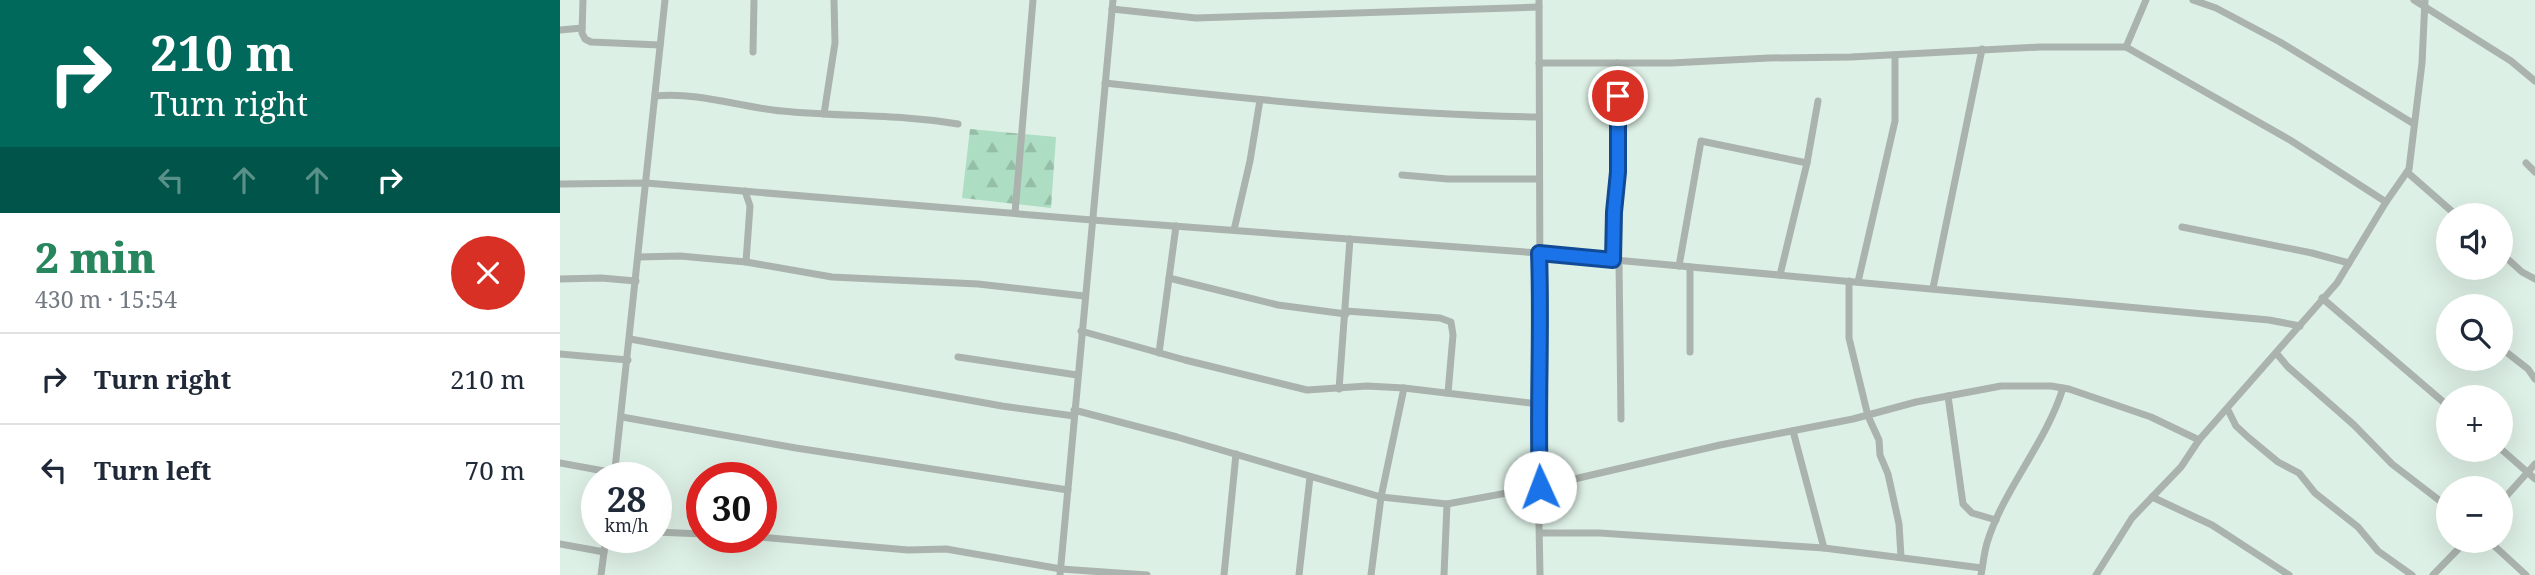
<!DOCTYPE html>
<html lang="en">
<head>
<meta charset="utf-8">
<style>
  body { margin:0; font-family:"Noto Serif",serif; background:#f6f6f7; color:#1f2937; height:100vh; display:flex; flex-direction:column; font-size:26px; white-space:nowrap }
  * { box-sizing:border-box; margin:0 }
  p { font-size:23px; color:#747a83 }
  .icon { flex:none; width:38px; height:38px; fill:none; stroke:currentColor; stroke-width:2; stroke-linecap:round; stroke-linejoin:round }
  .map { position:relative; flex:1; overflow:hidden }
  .panel { display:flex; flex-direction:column; background:#fff; width:560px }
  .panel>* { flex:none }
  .guide { background:#00695c; color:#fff; overflow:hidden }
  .buttons { position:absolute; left:1876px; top:203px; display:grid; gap:14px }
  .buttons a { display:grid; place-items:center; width:77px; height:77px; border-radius:50%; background:#fff; box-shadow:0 7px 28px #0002; font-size:35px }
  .speed { position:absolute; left:21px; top:462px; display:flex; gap:14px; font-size:35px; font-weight:700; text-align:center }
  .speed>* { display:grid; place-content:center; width:91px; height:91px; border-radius:50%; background:#fff; box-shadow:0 7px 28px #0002; line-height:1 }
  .speed small { font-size:18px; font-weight:400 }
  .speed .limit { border:10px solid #d22; background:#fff; color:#111 }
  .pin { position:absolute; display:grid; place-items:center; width:60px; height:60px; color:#fff; margin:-30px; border:4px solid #fff; border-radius:50%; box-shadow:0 2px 7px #0007 }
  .me { position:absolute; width:77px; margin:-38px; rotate:358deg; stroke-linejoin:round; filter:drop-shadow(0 0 5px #0008) }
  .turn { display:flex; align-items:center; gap:24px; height:147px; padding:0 35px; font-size:32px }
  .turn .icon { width:91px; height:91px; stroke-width:2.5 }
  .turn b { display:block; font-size:49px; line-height:60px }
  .lanes { display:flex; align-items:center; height:66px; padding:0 35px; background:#0003; justify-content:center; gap:35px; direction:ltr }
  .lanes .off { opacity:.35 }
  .round { display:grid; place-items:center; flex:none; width:74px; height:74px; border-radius:37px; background:#f6f6f7 }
  .overview { display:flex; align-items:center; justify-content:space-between; height:119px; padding:0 35px }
  h1 { font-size:42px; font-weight:800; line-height:52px; color:#27865d }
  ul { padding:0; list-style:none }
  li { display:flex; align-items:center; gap:21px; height:91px; padding:0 35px; border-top:2px solid #e0e1e3 }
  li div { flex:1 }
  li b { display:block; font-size:26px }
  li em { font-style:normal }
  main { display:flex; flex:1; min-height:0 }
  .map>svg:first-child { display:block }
  .forest { fill:url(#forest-firs) }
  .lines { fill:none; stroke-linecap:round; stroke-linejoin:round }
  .street { stroke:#abb3ae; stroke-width:7 }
  .route-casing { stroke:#114b97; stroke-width:18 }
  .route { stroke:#1a73e8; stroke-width:12 }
</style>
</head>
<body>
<main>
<section class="panel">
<div class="guide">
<div class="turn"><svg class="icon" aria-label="right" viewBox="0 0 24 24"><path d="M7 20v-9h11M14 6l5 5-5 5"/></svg><div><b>210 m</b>Turn right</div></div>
<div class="lanes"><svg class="icon off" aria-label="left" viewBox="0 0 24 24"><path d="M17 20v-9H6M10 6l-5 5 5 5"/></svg><svg class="icon off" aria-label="ahead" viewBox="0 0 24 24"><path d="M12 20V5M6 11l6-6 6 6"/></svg><svg class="icon off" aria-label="ahead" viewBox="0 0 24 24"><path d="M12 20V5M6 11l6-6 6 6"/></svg><svg class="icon" aria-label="right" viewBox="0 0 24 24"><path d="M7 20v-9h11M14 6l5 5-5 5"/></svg></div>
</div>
<div class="overview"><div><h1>2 min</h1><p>430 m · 15:54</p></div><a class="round" style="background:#d93025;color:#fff"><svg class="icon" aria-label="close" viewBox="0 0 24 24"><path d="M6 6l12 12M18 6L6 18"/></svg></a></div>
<ul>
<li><svg class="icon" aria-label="right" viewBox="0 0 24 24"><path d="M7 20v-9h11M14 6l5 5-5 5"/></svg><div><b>Turn right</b></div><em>210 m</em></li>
<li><svg class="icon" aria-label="left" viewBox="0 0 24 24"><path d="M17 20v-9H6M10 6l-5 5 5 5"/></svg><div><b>Turn left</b></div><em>70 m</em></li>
</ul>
</section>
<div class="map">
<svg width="1975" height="575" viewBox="0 0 1975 575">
  <defs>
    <pattern id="forest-firs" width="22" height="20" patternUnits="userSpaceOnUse" patternTransform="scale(1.75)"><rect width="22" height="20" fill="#adddc2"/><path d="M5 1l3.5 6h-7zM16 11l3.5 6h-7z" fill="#95bea7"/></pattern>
  </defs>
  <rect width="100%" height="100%" fill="#ddf0e5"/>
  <path class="forest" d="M410 129 496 137 491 208 402 198Z"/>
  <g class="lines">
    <g class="street">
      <path d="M23 0 22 33 25 39 31 42 100 45"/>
      <path d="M979 0 980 293 977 422 980 575"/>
      <path d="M1633 0 1656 8 1720 42 1854 124"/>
      <path d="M1854 0 1951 61 1975 81"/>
      <path d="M552 9 636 18 979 7"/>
      <path d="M0 30 22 28"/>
      <path d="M1566 47 1586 0"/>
      <path d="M193 52 194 0"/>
      <path d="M979 63H1111L1209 58 1291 57 1480 47H1566L1730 140 1826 202"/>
      <path d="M545 83C690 99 833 115 979 117"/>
      <path d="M95 96C142 92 178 107 222 111 280 117 340 114 398 124"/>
      <path d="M264 114 275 43 274 0"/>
      <path d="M1966 163 1975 172"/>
      <path d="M1847 172 1896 215"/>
      <path d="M842 175 888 179H979"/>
      <path d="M0 184 86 183 532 220 979 253 1709 320 1740 326"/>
      <path d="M185 191 190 206 186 262"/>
      <path d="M455 213 473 0"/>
      <path d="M1622 227 1752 253 1789 263"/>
      <path d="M674 230 690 161 700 100"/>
      <path d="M1941 253 1962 272 1975 279"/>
      <path d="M78 257 120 256 186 262 272 277 418 284 524 296"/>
      <path d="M1053 260V212L1058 172 1057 63"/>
      <path d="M1059 261 1061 419"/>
      <path d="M1119 266 1141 141 1247 163"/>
      <path d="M1220 275 1247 163 1258 101"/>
      <path d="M609 278 718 305 786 314"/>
      <path d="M0 279 41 278 76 281"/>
      <path d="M1289 281V338L1308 416 1319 440 1320 455 1328 474 1339 524 1341 557"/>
      <path d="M1298 282 1335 121V55"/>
      <path d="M1373 288 1422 49"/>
      <path d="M1762 298 1888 406"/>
      <path d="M786 311 880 318 891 322 893 335 888 393"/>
      <path d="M521 331 625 360 747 390 807 386 844 388 978 404"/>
      <path d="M70 339 442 406 514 416"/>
      <path d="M1941 348 1968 369 1975 379"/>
      <path d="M1130 352V267"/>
      <path d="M599 353 616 226"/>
      <path d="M0 354 68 360"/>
      <path d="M1717 354 1728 367 1794 425 1832 464 1888 507"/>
      <path d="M398 357 517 375"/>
      <path d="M779 389 790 239"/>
      <path d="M1388 396 1403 504 1412 513 1436 520"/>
      <path d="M514 410 617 437 821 497 887 504 980 487 1160 445 1293 419 1356 402 1441 386H1491L1509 389 1591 417 1639 440"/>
      <path d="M1668 410 1676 426 1689 438 1718 462 1739 473 1755 493 1798 527 1818 551 1852 575"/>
      <path d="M62 417 236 448 508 490"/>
      <path d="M1233 431 1264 548"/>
      <path d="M1941 449 1975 479"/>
      <path d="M0 463 55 473"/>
      <path d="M54 478 105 0"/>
      <path d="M1592 497 1652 525 1729 575"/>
      <path d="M1941 502 1975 464"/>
      <path d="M96 532 142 534"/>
      <path d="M981 533H1040L1264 548 1422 568"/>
      <path d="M198 537 348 550 386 549 501 569 587 575"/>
      <path d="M1929 541 1966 575"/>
      <path d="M0 544 44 552"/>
      <path d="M41 575 46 537"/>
      <path d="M500 575 553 0"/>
      <path d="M664 575 676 454"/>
      <path d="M739 575 750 477"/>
      <path d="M811 575 821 497 844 388"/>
      <path d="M884 575 887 504"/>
      <path d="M1421 575C1423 565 1424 553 1427 543 1443 490 1486 443 1503 388"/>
      <path d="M1536 575 1572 518 1621 467 1639 440 1777 283 1826 202 1849 169 1862 63 1865 0"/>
      <path d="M1873 575 1906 541"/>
    </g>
  </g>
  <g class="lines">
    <defs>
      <path id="route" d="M980 487C977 409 982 331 979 253L1053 260 1054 212 1058 172V96"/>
    </defs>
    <use href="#route" class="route-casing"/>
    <use href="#route" class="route"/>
  </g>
</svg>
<div class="buttons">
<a><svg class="icon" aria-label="sound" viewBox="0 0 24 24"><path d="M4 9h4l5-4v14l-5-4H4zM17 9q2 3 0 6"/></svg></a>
<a><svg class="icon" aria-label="search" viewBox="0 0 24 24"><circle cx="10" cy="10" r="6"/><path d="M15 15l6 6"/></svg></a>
<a>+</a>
<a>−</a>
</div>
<div class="speed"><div>28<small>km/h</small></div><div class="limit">30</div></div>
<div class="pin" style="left:1058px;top:96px;background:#d93025"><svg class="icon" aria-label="arrive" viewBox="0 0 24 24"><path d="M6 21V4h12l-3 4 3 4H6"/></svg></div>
<svg class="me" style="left:980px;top:487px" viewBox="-20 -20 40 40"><circle r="19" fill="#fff"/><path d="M0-13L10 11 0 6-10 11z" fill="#1a73e8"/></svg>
</div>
</main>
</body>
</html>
